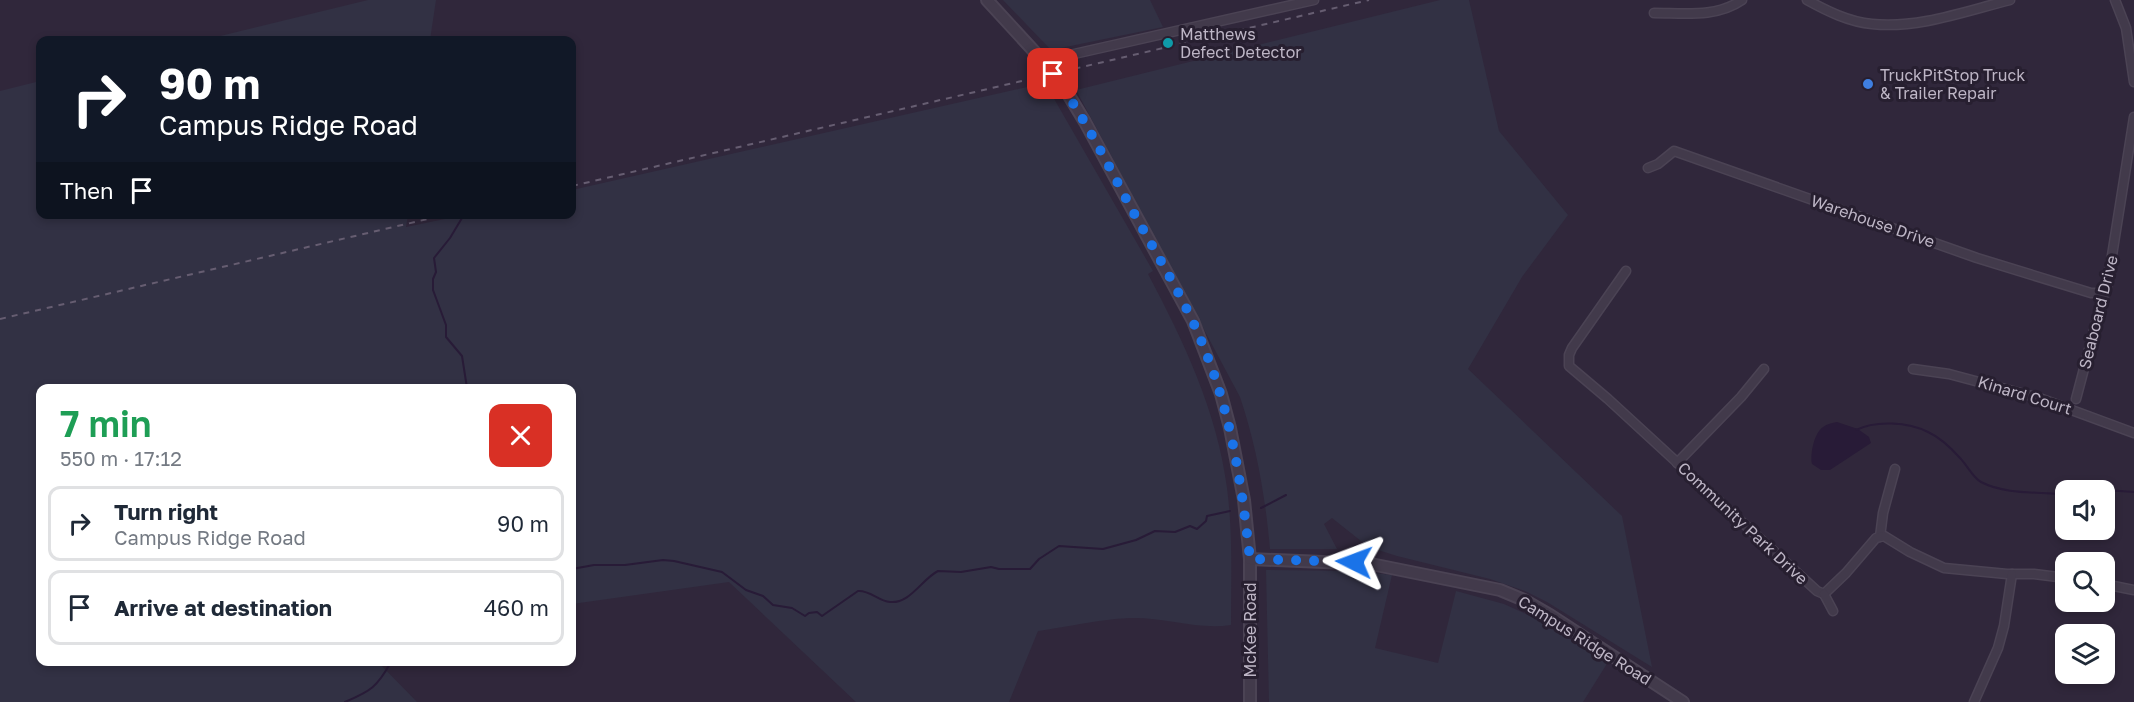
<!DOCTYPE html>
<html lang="en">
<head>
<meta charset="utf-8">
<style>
  body { margin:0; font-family:"Golos Text",sans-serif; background:#f2f2f3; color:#1f2937; height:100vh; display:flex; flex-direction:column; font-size:22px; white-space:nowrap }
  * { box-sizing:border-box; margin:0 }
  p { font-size:20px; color:#747a83 }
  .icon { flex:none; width:33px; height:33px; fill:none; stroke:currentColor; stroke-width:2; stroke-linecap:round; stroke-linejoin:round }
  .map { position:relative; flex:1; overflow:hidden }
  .sheet { position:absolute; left:36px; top:384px; width:540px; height:282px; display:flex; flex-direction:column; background:#fff; border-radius:12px; box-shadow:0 3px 9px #0003 }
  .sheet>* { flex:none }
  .banner { position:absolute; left:36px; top:36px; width:540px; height:183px; border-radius:12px; box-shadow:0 3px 9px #0003; background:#111827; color:#fff; overflow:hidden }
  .tools { position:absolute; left:2055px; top:480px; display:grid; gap:12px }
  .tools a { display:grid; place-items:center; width:60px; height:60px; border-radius:12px; background:#fff; box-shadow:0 3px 9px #0003; font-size:30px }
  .pin { position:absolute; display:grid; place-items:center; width:51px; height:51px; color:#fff; margin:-26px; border-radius:12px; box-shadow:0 3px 9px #0006 }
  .me { position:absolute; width:66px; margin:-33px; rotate:273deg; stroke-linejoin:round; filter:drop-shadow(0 0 4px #0008) }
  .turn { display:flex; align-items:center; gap:21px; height:126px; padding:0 24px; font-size:27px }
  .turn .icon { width:78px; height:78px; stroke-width:2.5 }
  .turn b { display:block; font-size:42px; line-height:51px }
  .then { display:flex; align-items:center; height:57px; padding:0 24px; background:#0003; gap:12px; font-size:22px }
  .round { display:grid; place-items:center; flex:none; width:63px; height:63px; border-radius:12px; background:#f2f2f3 }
  .head { display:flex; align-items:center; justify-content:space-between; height:102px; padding:0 24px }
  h1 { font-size:36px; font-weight:600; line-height:45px; color:#1e9e55 }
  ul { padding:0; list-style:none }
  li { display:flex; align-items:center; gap:18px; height:75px; margin:0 12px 9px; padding:0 12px; border:3px solid #e0e1e3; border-radius:12px }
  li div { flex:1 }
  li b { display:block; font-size:22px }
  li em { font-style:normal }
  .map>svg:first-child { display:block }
  .green { fill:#323144 }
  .water { fill:#281b37 }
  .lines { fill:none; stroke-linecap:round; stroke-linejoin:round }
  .stream { stroke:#281b37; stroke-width:2 }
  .minor-casing { stroke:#4b4354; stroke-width:11 }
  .tertiary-casing { stroke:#4b4354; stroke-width:14 }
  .minor { stroke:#423a4b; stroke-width:8 }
  .tertiary { stroke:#423a4b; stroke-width:10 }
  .rail { stroke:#665d71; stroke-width:2; stroke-dasharray:6 6; stroke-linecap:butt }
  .route { stroke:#1a73e8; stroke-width:10; stroke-dasharray:0 18 }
  .culture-dot { fill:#0f9aa8; stroke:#271f30; stroke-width:2 }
  .shop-dot { fill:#3f7fe0; stroke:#271f30; stroke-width:2 }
  .labels { text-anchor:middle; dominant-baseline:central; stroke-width:6; stroke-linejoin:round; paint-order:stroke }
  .poi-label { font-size:16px; fill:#beb6c6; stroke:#271f30; text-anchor:start }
  .street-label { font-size:16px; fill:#beb6c6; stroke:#271f30 }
</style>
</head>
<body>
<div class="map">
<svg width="2134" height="702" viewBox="0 0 2134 702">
  <rect width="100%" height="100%" fill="#30273b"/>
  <g class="green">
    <path d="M368 0H436L430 40H204Z"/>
    <path d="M1003 0H1150L1163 27 1051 50Z"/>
    <path d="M1440 0H1469L1499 131 1568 215 1522 277 1468 369 1622 516 1652 667 1547 602 1525 591 1490 579 1397 556 1378 550 1361 541 1332 518 1324 524 1337 549H1270C1265 495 1257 448 1240 397L1076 90Z"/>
    <path d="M40 81V214L408 215 406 227 464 215 572 214V190L1045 83 1153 271 1148 274C1184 342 1217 411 1227 488 1233 533 1231 579 1231 625 1199 630 1167 618 1134 618 1106 618 1067 627 1038 631L1009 702H856L729 582 572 604V388H40V662H378L417 702H0V91Z"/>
    <path d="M1266 570 1356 571 1392 575 1375 648 1438 663 1456 591 1504 604 1535 618 1608 662 1583 702H1269Z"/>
  </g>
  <path class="water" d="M1837 422 1858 429 1869 437 1871 443 1830 470H1821L1812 464C1810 454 1814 433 1823 427 1827 424 1832 423 1837 422Z"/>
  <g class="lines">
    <g class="stream">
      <path d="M462 218 450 238 434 258 436 272 433 279V290L446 325V337L462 356 467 388"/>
      <path d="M1856 430C1876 420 1908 422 1928 432 1939 437 1952 449 1960 458 1967 465 1973 478 1981 482 2004 494 2034 492 2059 494L2066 492"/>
      <path d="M2071 490 2091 489 2134 492"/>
      <path d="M1261 508 1286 495"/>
      <path d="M572 569 594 565H625L663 560 674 561 722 572 746 590 763 596 773 605 792 608 805 616 809 613 817 612 822 616 858 591C870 590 878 601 890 602 910 604 922 579 938 571L961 572 991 567 999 569H1030L1039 559 1059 546 1103 549 1136 540 1155 531 1175 532 1190 526 1197 529 1206 521 1207 516 1230 511"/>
      <path d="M345 702C371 691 377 687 391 662"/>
    </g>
    <defs>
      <g id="minor">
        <path d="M1807 0C1827 11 1849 22 1872 24 1918 29 1966 11 2010 0"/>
        <path d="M2115 0 2126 28 2134 82"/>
        <path d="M1654 13C1684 13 1716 18 1742 0"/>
        <path d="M1043 61 1314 0"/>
        <path d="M1648 168 1658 164 1674 151 1977 258 2091 293H2104"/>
        <path d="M1626 271 1572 348 1569 355V366L1608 399 1817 591 1824 594"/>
        <path d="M1913 369 1949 374 2039 398 2134 433"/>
        <path d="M2076 399 2104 293 2107 287 2134 117"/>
        <path d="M1677 463 1741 397 1764 369"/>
        <path d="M1880 537 1883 513 1895 469"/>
        <path d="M2104 584 2134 590"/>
        <path d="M1824 594 1846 573 1876 538 1884 536 1910 552 1944 568 2007 574H2034L2066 578"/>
        <path d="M1824 594 1833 611"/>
        <path d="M1974 702 1998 648 2004 626 2012 574"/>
      </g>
      <g id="tertiary">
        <path d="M987 0 1043 61 1065 89 1085 122 1193 321 1221 394 1230 428 1244 500 1250 559V702"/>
        <path d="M1250 559 1371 564 1500 590 1524 600 1550 615 1683 702"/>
      </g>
    </defs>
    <use href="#minor" class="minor-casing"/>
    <use href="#tertiary" class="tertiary-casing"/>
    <use href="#minor" class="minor"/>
    <use href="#tertiary" class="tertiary"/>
    <g class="rail">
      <path d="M572 186 1369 0"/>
      <path d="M0 319 449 214"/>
    </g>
  </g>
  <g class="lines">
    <path class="route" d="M1053 74C1084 116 1107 163 1131 208 1158 257 1189 306 1208 358 1233 423 1242 490 1250 559L1354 562"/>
  </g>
  <circle class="culture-dot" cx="1168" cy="43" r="6"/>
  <circle class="shop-dot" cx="1868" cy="84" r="6"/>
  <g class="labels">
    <g class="poi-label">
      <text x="1180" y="34">Matthews<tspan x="1180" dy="18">Defect Detector</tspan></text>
      <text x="1880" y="75">TruckPitStop Truck<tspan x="1880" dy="18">&amp; Trailer Repair</tspan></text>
    </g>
    <g class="street-label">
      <text transform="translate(1873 221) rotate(19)">Warehouse Drive</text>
      <text transform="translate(2098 312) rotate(-76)">Seaboard Drive</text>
      <text transform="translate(2025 395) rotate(17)">Kinard Court</text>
      <text transform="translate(1743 523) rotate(43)">Community Park Drive</text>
      <text transform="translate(1250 630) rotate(-90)">McKee Road</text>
      <text transform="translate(1585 640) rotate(32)">Campus Ridge Road</text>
    </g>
  </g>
</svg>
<div class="tools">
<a><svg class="icon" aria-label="sound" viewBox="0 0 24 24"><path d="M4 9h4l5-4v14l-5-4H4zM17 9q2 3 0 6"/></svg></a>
<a><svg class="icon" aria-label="search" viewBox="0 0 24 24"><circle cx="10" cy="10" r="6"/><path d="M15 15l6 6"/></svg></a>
<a><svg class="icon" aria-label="layers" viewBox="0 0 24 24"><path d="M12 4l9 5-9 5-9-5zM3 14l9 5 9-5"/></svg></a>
</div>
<div class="pin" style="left:1053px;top:74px;background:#d93025"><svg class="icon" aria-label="arrive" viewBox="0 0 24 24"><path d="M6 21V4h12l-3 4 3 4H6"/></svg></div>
<svg class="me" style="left:1354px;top:562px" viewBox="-20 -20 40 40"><path d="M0-17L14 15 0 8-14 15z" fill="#1a73e8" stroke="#fff" stroke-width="4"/></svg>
<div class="banner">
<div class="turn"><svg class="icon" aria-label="right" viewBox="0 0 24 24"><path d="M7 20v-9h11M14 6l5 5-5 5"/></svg><div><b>90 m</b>Campus Ridge Road</div></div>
<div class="then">Then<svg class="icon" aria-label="arrive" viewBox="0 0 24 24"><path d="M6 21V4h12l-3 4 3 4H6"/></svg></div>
</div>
<section class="sheet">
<div class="head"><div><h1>7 min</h1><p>550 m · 17:12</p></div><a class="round" style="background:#d93025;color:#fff"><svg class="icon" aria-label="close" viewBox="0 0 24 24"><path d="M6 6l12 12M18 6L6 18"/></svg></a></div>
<ul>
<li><svg class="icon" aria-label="right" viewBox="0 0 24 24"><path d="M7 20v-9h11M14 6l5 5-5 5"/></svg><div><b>Turn right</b><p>Campus Ridge Road</p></div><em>90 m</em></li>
<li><svg class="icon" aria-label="arrive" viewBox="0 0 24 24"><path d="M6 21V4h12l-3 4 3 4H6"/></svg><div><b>Arrive at destination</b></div><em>460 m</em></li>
</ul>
</section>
</div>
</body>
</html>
